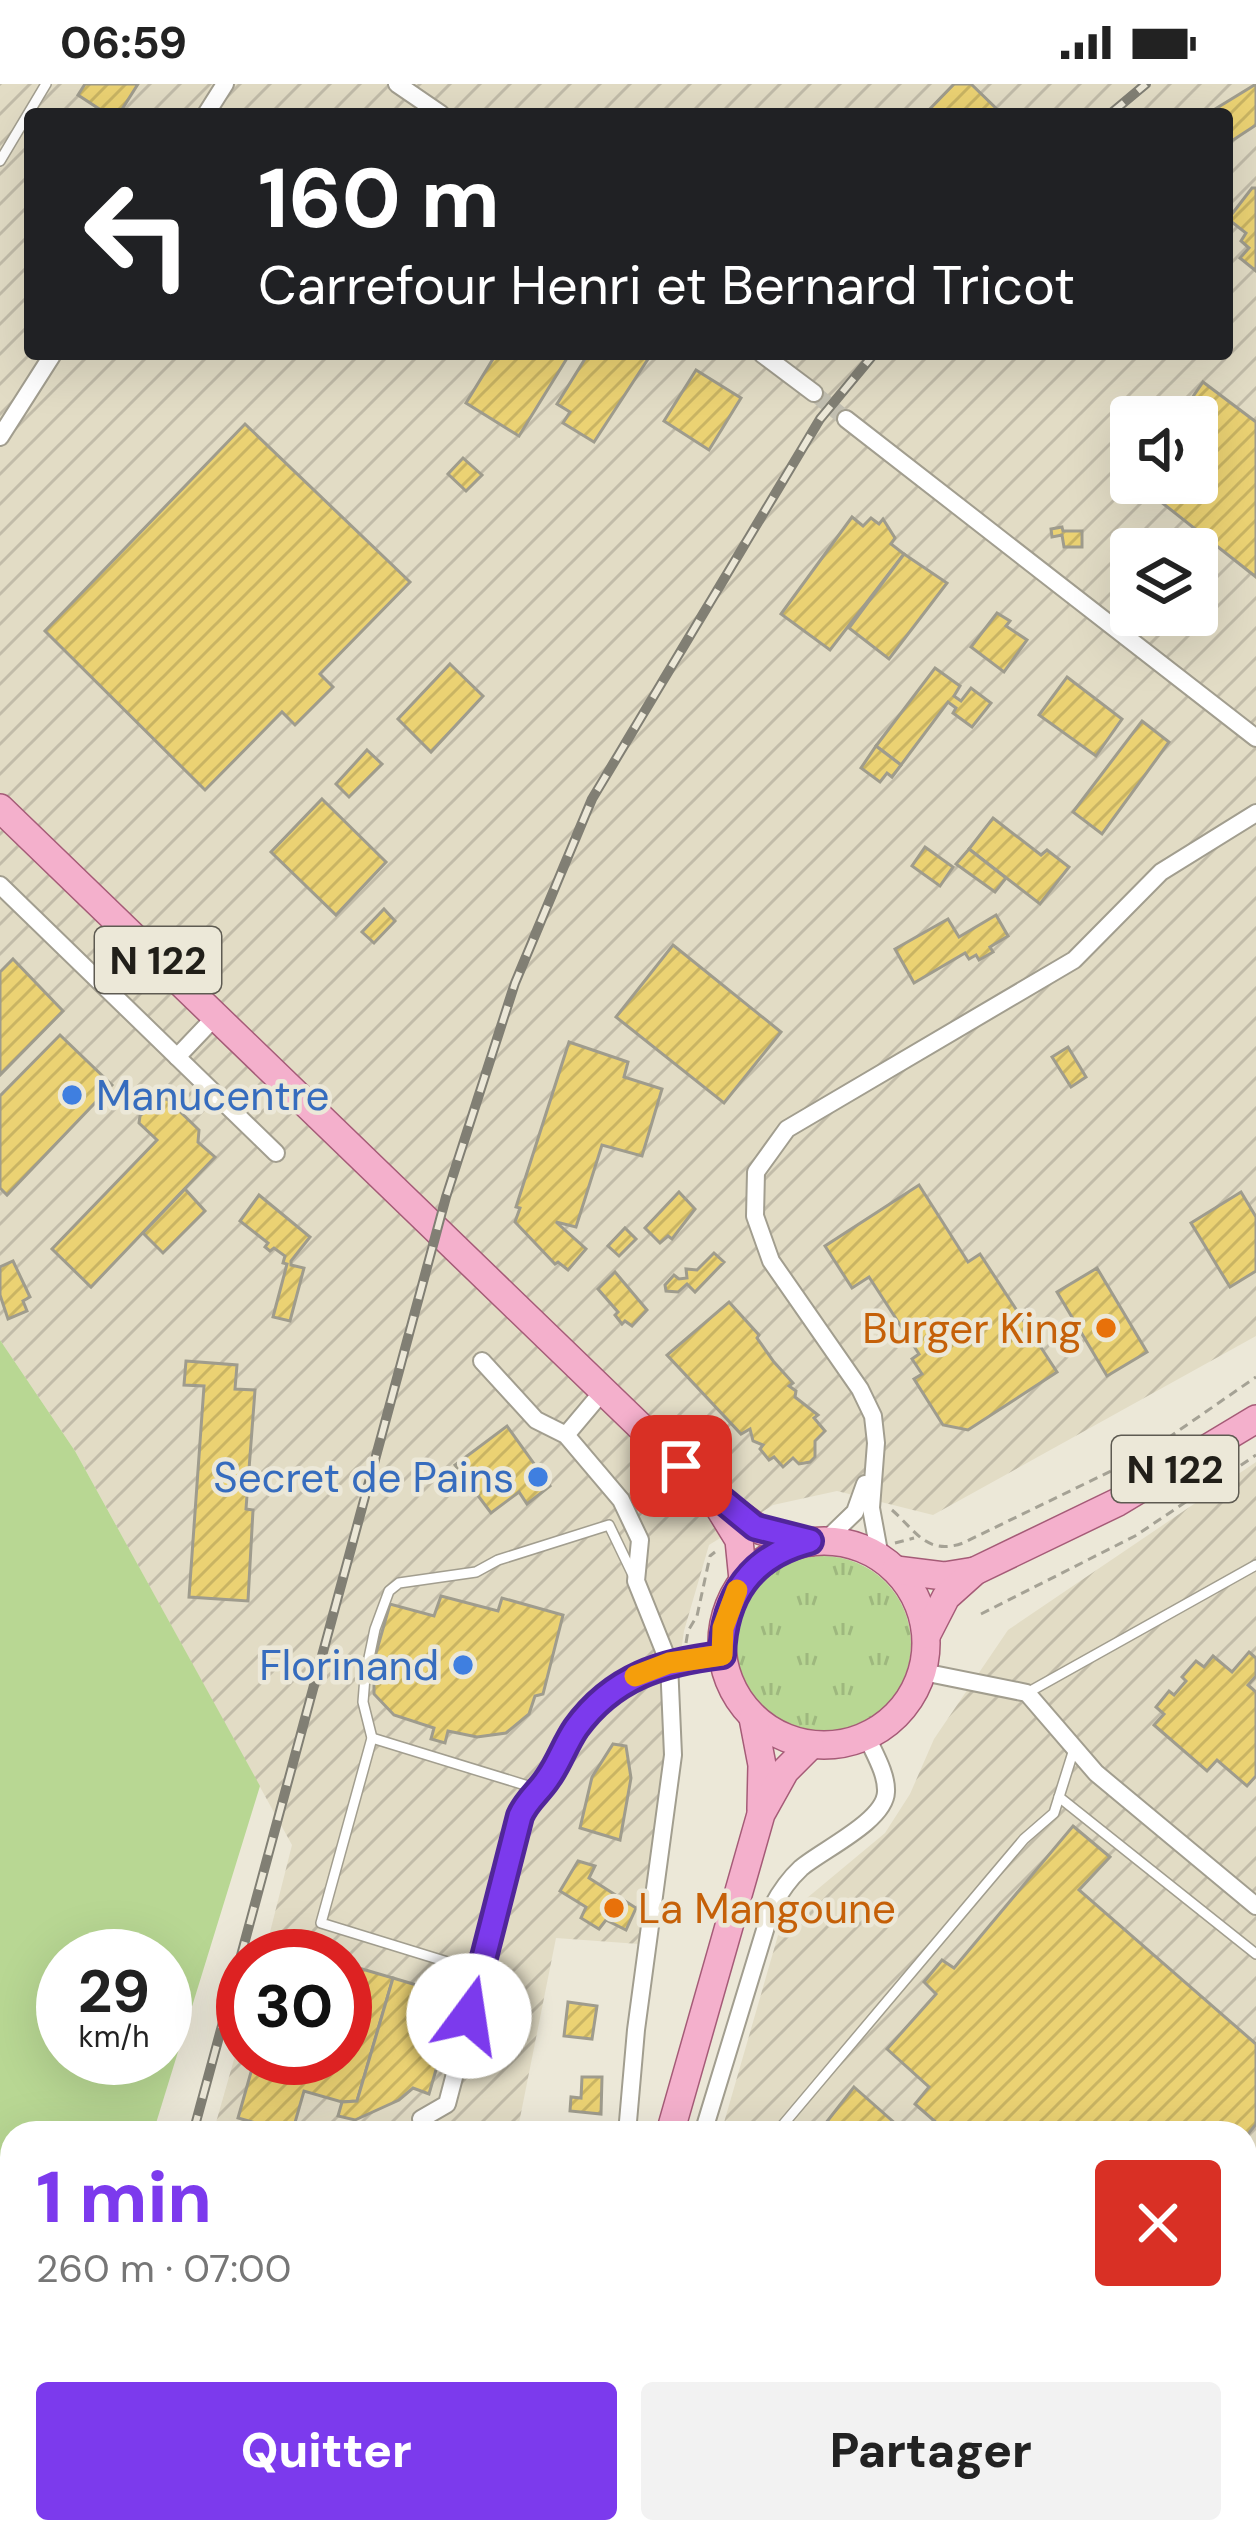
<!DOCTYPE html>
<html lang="fr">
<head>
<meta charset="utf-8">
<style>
  body { margin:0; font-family:"DM Sans",sans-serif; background:#f2f2f2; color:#222; height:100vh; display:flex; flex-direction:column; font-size:45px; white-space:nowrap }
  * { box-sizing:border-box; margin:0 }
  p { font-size:39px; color:#767676 }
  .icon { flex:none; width:66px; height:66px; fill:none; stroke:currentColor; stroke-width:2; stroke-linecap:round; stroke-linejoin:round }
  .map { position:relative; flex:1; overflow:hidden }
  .panel { position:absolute; left:0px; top:2037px; width:1257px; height:423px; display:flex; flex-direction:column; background:#fff; border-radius:36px 36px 0 0; box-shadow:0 12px 48px #0002 }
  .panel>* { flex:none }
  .hud { position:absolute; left:24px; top:24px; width:1209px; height:252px; border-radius:12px; box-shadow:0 12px 48px #0002; background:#202124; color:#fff; overflow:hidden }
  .fabs { position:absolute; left:1110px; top:312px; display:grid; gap:24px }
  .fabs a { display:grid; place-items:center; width:108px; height:108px; border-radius:12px; background:#fff; box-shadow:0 12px 48px #0002; font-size:60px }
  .speed { position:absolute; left:36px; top:1845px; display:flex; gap:24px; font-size:60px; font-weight:700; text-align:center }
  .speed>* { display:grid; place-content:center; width:156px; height:156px; border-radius:50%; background:#fff; box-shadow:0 12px 48px #0002; line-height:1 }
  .speed small { font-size:30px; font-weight:400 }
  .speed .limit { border:18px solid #d22; background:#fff; color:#111 }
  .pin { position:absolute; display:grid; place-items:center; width:102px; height:102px; color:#fff; margin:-51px; border-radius:24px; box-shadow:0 6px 18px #0006 }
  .me { position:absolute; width:132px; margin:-66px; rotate:14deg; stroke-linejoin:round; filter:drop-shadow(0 0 9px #0008) }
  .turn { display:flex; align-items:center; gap:42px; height:252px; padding:0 36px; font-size:54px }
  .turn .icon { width:156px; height:156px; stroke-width:2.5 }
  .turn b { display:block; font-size:84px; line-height:102px }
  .round { display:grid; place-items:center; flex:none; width:126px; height:126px; border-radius:12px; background:#f2f2f2 }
  .headline { display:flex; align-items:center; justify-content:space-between; height:204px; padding:0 36px }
  h1 { font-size:72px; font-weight:800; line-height:90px; color:#7c3aed }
  .button { display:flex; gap:24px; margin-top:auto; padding:24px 36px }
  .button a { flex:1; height:138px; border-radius:12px; background:#7c3aed; color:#fff; font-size:48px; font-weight:800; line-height:138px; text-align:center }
  .button a+a { background:#f2f2f2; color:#222 }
  .status { display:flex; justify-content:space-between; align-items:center; height:84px; padding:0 60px; background:#fff; direction:ltr }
  .status svg { height:33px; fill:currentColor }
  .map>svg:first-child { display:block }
  .industrial { fill:url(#industrial-furrows); fill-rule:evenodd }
  .grass { fill:#b8d793; fill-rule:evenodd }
  .park { fill:url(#park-tufts) }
  .building { fill:url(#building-hatch); stroke:#9f9c8d; stroke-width:3 }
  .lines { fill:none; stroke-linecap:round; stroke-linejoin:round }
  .minor-tunnel { stroke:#c3c0b2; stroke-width:16; stroke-dasharray:16 8; stroke-linecap:butt }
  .service-casing { stroke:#a29e8f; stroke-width:12 }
  .minor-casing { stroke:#a29e8f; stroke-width:20 }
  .primary-casing { stroke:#a55b77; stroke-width:30 }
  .path { stroke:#a5a295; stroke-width:3; stroke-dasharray:9 6; stroke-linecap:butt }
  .service { stroke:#fff; stroke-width:9 }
  .minor { stroke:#fff; stroke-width:16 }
  .primary { stroke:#f4b0cc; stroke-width:27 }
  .rail-casing { stroke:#817f74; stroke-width:10 }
  .rail { stroke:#ece8d8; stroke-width:6; stroke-dasharray:18; stroke-linecap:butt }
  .route-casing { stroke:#51269a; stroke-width:30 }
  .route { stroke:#7c3aed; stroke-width:21 }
  .slow { stroke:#f59e0b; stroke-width:21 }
  .shop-dot { fill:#3f7fe0; stroke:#ece8d8; stroke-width:4.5 }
  .food-dot { fill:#e8710a; stroke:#ece8d8; stroke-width:4.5 }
  .labels { text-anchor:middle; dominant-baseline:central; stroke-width:9; stroke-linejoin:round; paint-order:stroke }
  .shield { fill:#ece8d8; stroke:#5e5b52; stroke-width:3 }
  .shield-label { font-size:39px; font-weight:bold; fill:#211f19 }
  .shop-label { font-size:42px; fill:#366cbe; stroke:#ece8d8; text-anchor:end }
  .food-label { font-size:42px; fill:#c56008; stroke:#ece8d8; text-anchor:end }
</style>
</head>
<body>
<div class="status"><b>06:59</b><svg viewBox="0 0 49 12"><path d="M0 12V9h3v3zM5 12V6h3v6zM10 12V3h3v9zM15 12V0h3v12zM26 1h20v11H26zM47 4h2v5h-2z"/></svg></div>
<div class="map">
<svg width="1256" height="2459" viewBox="0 0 1256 2459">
  <defs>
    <pattern id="industrial-furrows" width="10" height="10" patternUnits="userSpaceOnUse" patternTransform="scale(3)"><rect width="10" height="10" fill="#e2dcc5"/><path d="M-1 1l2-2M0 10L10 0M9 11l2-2" fill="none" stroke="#c2bca9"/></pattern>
    <pattern id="park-tufts" width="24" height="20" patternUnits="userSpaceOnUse" patternTransform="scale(3)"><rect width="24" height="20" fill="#b8d793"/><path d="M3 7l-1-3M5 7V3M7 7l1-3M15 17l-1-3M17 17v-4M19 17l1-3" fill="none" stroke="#9eb87e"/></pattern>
    <pattern id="building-hatch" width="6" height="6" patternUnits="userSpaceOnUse" patternTransform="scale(3)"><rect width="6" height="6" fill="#ebd273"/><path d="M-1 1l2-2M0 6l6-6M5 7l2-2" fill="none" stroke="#c9b463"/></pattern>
  </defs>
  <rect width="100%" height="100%" fill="#ece8d8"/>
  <g class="industrial">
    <path d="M0 0H1256V1252L933 1431 837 1407 773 1421 709 1461 684 1547 639 1860 556 1854 517 2049H213L243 1944V1974H345V1872H264L292 1761 75 1367 0 1256ZM30 30H1227V270H30ZM1131 333H1197V399H1131ZM1131 465H1197V531H1131Z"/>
    <path d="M1256 1378V2306L1245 2299V2049H721L783 1834 885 1749 910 1710 934 1655 1008 1546Z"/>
    <path d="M100 2448H344L338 2459H97Z"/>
    <path d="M510 2448H972L989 2459H504Z"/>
  </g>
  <path class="grass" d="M0 1256 75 1367 260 1702 153 2049H12V2448H30L26 2459H0ZM63 1872H165V1974H63Z"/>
  <circle class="park" cx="823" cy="1560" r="88"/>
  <g class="building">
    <path d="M85 0H138L119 30H107L78 11Z"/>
    <path d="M954 0H971L1002 30H925Z"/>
    <path d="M1256 0V41L1227 60V30H1207Z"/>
    <path d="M1252 104H1256V187L1240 174 1249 164 1241 157 1246 149 1228 135Z"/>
    <path d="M496 270 569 271 519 352 466 319Z"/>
    <path d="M588 270 650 272 594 358 563 339 570 328 557 320Z"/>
    <path d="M696 286 741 314 709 366 664 337Z"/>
    <path d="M1203 298 1256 338V493L1137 399H1197V333H1179Z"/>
    <path d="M245 340 410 498 320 590 333 603 295 641 282 628 205 706 45 547Z"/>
    <path d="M463 374 482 391 466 407 448 390Z"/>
    <path d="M852 433 863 442 871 434 879 440 883 435 895 454 891 460 904 470 830 566 781 530Z"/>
    <path d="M1062 443 1063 447H1082V463H1064L1062 451 1052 453 1051 445Z"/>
    <path d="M904 470 947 499 889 575 849 544Z"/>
    <path d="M997 529 1010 537 1006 542 1027 556 1004 588 971 563Z"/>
    <path d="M450 580 483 612 431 668 398 635Z"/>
    <path d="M935 584 960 602 954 612 961 617 971 604 991 619 972 643 953 629 956 624 948 618 901 681 876 662Z"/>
    <path d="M1067 593 1122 635 1096 672 1039 631Z"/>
    <path d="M1142 637 1169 658 1102 750 1073 728Z"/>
    <path d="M876 662 901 681 892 693 887 689 880 698 861 684Z"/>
    <path d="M367 666 382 680 349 713 336 700Z"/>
    <path d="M322 715 386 778 336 831 271 768Z"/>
    <path d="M993 734 1041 771 1047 766 1069 783 1040 820 969 765Z"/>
    <path d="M925 763 953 783 940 802 912 782Z"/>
    <path d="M969 765 1006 794 995 808 956 780Z"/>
    <path d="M384 825 395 837 374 859 362 848Z"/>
    <path d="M996 831 1008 852 990 863 993 868 979 876 976 871 969 875 965 869 914 899 895 865 948 835 959 853Z"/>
    <path d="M673 861 781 948 724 1019 616 933Z"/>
    <path d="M13 875 63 927 0 991V888Z"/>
    <path d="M60 951 112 1001 7 1111 0 1104V1012Z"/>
    <path d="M569 958 628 978 624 993 662 1005 642 1072 602 1061 576 1143 556 1138 586 1165 568 1186 558 1178 555 1180 515 1138 520 1124 516 1123Z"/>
    <path d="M1068 963 1086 993 1071 1003 1052 973Z"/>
    <path d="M167 1015 199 1046 198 1058 215 1073 91 1203 52 1165 157 1056 139 1039 140 1032 155 1017Z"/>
    <path d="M919 1101 968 1178 980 1170 1057 1288 968 1346 943 1341 914 1295 922 1290 912 1275 919 1270 869 1193 852 1204 825 1162Z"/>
    <path d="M185 1105 205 1127 163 1169 143 1149Z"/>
    <path d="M679 1108 695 1125 672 1155 668 1152 660 1159 645 1144Z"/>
    <path d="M1241 1108 1256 1133V1187L1230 1203 1191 1139Z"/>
    <path d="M259 1111 310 1153 291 1177V1181L304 1184 290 1237 273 1233 287 1180 283 1179 285 1172 274 1164 270 1167 265 1163 268 1159 240 1137Z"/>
    <path d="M625 1144 636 1155 619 1172 608 1162Z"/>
    <path d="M714 1169 724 1178 695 1208 687 1200 678 1208 666 1207 665 1201 674 1191 679 1195 687 1194 686 1185 697 1186Z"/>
    <path d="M13 1177 30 1213 23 1217 27 1227 8 1235 0 1211V1183Z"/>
    <path d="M1097 1184 1147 1268 1107 1292 1057 1208Z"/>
    <path d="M615 1188 647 1226 632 1242 625 1237 622 1240 615 1231 618 1228 598 1205Z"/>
    <path d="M729 1218 759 1251 757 1254 774 1278 793 1299 789 1302 796 1307 795 1313 818 1331 814 1334 825 1347 815 1357V1373L810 1378 799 1380 793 1374 783 1383 774 1373 769 1376 760 1365 763 1361 753 1357 750 1345 741 1350 667 1271Z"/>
    <path d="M186 1277 237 1281 235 1305 255 1306 246 1425 253 1426 248 1517 189 1513 204 1302 184 1301Z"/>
    <path d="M507 1342 550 1402 527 1420 519 1408 491 1429 455 1381Z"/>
    <path d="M441 1512 498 1527 502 1514 563 1531 543 1610 535 1612 529 1630 506 1649 477 1653 448 1647 445 1659 431 1655 434 1644 394 1631 374 1610V1576L390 1520 434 1532Z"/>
    <path d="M1249 1568 1256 1574V1592L1248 1601 1256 1608V1692L1247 1702 1217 1676 1207 1687 1154 1641 1164 1630 1156 1623 1169 1607 1174 1611 1186 1597 1182 1593 1196 1577 1204 1583 1213 1572 1232 1588Z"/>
    <path d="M613 1660 626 1662 631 1694 620 1756 580 1744 592 1693Z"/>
    <path d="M1073 1742 1110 1773 1079 1806 1256 1960V2040L1245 2054V2049H948L915 2020 929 2003 887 1965 936 1910 924 1898 942 1876 954 1884Z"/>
    <path d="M578 1777 595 1782 589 1794 636 1824 626 1846 606 1836 599 1845 581 1834 586 1823 560 1807Z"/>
    <path d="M345 1880 393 1894 357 2017 342 2018 304 2007 292 2049 238 2034 255 1974H345Z"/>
    <path d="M393 1894 457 1913 429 2010 413 2004 399 2016 355 2036 338 2032 342 2018 357 2017Z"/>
    <path d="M568 1918 597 1922 592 1955 564 1952Z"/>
    <path d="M582 1993H602L601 2030 570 2027 571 2013 581 2014Z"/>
    <path d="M854 2003 906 2049H818Z"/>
    <path d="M1256 2082V2180L1247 2189 1245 2088Z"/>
    <path d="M149 2448H258L261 2450 255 2459H167Z"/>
    <path d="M582 2448H650L643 2459H582Z"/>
    <path d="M668 2448H738L730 2459H661Z"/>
    <path d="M1098 2448H1114L1127 2457 1091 2459Z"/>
  </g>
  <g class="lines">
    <path class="minor-tunnel" d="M814 309 846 335"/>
    <defs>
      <g id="service">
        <path d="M0 77 46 0"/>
        <path d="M1027 1609 1256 1481"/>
        <path d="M372 1654 538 1705"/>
        <path d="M1059 1713 1256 1870"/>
        <path d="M480 1888 321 1839 372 1654 363 1618 365 1593 375 1545 389 1507 399 1499 476 1488 498 1476 609 1441 633 1491"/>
        <path d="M776 2049 1024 1755 1054 1729 1074 1665"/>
        <path d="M1251 2210 1256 2204"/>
      </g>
      <g id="minor">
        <path d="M397 0 441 30"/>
        <path d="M206 30 225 0"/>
        <path d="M762 270 814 309"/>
        <path d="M846 335 1256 654"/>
        <path d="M0 353 53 270"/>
        <path d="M0 801 276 1069"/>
        <path d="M177 973 216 932"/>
        <path d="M482 1277 536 1336 566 1351 621 1416 640 1456 636 1497 669 1579 673 1671 636 1946 627 2049"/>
        <path d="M566 1351 603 1307"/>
        <path d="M826 1456 855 1428 865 1400"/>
        <path d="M880 1473 871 1424 876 1359 873 1332 860 1305 771 1177 755 1132 756 1088 787 1045 1074 876 1161 788 1256 729"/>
        <path d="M923 1588 1027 1609 1096 1689 1256 1822"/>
        <path d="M429 2049 421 2035 447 2020 527 1716C549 1694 558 1670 575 1646 612 1593 662 1578 723 1571"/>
        <path d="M703 2049 772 1823C780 1808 788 1796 801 1784 822 1766 885 1737 886 1708 887 1690 874 1669 867 1653"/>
        <path d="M1168 2448 1184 2459"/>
        <path d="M109 2459 111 2448"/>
        <path d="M318 2459 324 2448"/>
        <path d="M526 2459 532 2448"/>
      </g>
      <g id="primary">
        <path d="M0 724 707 1407 762 1447 810 1458"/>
        <path d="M720 1425 739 1456 743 1496"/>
        <circle cx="824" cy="1559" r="102"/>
        <path d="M896 1486 944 1492 975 1487"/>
        <path d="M927 1550 946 1513 975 1487 1118 1418 1256 1335"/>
        <path d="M753 1634 762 1681 761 1725"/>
        <path d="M670 2049 761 1730 785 1687 810 1662"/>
        <path d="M475 2459 481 2448"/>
      </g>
    </defs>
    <use href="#service" class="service-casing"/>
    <use href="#minor" class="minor-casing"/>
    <use href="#primary" class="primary-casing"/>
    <g class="path">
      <path d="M892 1426C916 1447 927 1472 963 1459L1142 1372 1256 1293"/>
      <path d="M895 1459 914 1454"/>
      <path d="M981 1530 1135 1452 1256 1371"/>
      <path d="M686 1559 688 1547 697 1532 710 1472 715 1468"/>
    </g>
    <use href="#service" class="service"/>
    <use href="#minor" class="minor"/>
    <use href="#primary" class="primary"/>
    <defs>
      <g id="rail">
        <path d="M1110 30 1146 0"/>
        <path d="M193 2049 446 1113 515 899 592 715 820 335 874 270"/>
        <path d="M81 2459 84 2448"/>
      </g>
    </defs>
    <use href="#rail" class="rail-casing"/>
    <use href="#rail" class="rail"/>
  </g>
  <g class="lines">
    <defs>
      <path id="route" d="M469 1932 520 1732C527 1716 539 1708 548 1694 559 1679 565 1660 576 1644 613 1593 662 1578 722 1571 724 1512 751 1472 810 1457L755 1443 681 1382"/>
    </defs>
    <use href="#route" class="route-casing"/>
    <use href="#route" class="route"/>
    <path class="slow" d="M635 1592 669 1579 722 1571 723 1544 737 1506"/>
  </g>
  <g class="shop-dot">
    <circle cx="72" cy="1011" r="12"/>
    <circle cx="538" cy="1393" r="12"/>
    <circle cx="463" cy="1581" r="12"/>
  </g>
  <g class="food-dot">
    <circle cx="1106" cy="1244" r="12"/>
    <circle cx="614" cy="1824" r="12"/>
  </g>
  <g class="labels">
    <g class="shield">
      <rect x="95" y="843" width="126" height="66" rx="9"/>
      <rect x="1112" y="1352" width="126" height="66" rx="9"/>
    </g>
    <g class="shield-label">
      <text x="158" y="876">N 122</text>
      <text x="1175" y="1385">N 122</text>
    </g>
    <g class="shop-label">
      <text x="96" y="1011" text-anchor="start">Manucentre</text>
      <text x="514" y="1393">Secret de Pains</text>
      <text x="439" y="1581">Florinand</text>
    </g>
    <g class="food-label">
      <text x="1082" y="1244">Burger King</text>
      <text x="638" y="1824" text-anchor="start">La Mangoune</text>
    </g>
  </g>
</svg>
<div class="fabs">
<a><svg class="icon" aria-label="sound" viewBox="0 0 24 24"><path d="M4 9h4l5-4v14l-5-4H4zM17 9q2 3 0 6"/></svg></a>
<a><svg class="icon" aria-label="layers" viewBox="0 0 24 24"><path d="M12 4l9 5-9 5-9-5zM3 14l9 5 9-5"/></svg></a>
</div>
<div class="speed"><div>29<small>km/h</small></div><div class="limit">30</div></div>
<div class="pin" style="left:681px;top:1382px;background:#d93025"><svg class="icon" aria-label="arrive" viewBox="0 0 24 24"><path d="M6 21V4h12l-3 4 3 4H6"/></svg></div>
<svg class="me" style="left:469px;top:1932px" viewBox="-20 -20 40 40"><circle r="19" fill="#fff"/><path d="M0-13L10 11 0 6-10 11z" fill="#7c3aed"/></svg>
<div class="hud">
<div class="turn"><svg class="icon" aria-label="left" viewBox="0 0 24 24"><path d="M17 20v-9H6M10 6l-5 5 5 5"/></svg><div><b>160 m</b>Carrefour Henri et Bernard Tricot</div></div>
</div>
<section class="panel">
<div class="headline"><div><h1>1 min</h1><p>260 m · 07:00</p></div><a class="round" style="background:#d93025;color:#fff"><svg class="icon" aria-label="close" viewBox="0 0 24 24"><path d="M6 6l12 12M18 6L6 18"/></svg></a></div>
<div class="button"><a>Quitter</a><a>Partager</a></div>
</section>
</div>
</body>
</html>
